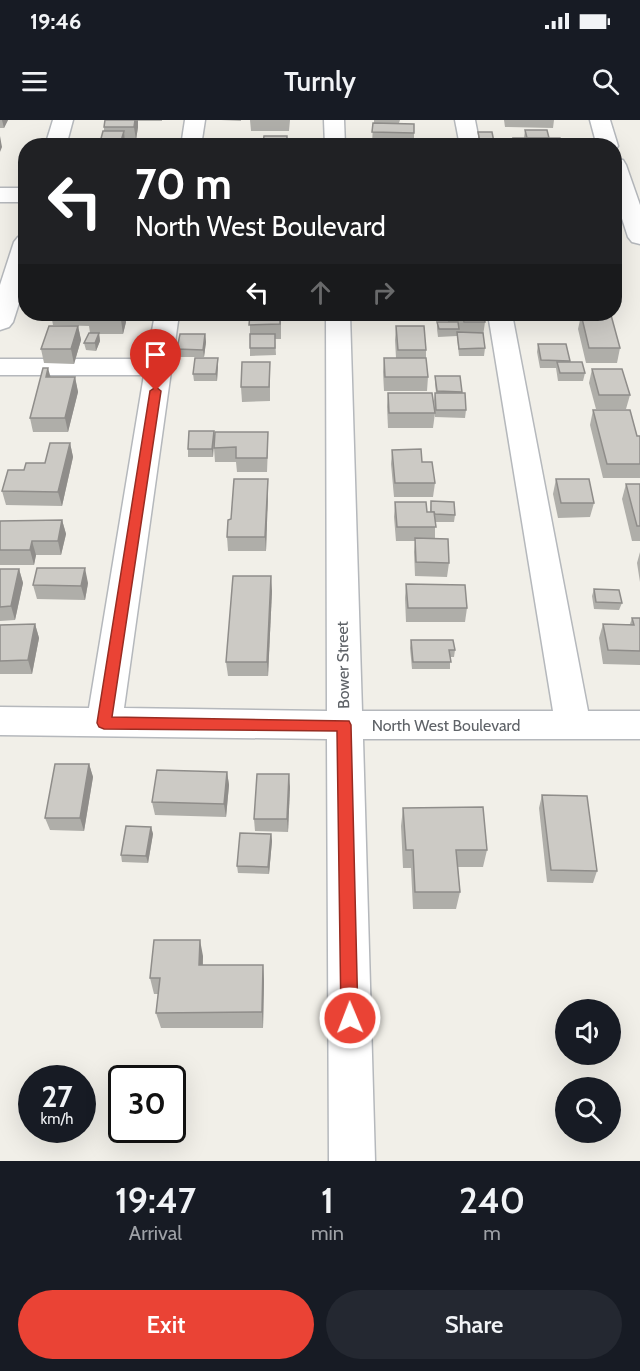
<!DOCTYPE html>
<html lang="en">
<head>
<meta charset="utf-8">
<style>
  body { margin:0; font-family:Cabin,sans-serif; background:#242831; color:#f1f3f6; height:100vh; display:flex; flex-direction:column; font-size:22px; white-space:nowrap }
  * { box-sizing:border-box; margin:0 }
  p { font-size:20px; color:#9ea1a6 }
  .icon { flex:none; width:33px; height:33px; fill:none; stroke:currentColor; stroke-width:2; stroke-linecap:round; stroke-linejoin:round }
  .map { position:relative; height:1041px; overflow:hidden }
  .drawer { display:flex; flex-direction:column; background:#171b24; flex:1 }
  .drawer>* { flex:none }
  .hud { position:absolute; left:18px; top:18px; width:604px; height:183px; border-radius:24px; box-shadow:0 6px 24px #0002; background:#202124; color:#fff; overflow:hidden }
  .fabs { position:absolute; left:555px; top:879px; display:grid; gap:12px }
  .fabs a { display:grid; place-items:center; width:66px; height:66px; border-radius:50%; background:#171b24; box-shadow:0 6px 24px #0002; font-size:30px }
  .speed { position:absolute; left:18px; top:945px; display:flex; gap:12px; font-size:30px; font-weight:700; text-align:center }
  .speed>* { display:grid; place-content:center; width:78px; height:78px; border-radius:50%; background:#171b24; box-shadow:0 6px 24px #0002; line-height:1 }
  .speed small { font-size:15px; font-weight:400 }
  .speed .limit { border:3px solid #111; border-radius:9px; background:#fff; color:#111 }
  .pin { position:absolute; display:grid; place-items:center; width:51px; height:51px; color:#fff; margin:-62px -26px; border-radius:50% 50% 50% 0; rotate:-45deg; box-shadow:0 0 6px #0007 }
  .pin .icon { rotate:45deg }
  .me { position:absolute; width:66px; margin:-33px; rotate:359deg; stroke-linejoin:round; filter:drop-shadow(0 0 4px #0008) }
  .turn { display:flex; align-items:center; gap:21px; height:126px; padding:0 18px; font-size:27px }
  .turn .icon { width:78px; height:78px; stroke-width:2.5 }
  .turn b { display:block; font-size:42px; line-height:51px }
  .lanes { display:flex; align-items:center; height:57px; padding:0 18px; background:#0003; justify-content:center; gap:30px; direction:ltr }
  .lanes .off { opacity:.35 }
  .eta { display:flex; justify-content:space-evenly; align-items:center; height:102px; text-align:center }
  .eta b { font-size:36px; font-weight:600; line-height:42px }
  .action { display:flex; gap:12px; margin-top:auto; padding:12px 18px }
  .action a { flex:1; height:69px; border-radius:36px; background:#ea4335; color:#fff; font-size:24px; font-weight:600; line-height:69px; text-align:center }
  .action a+a { background:#242831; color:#f1f3f6 }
  .status { display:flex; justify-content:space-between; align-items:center; height:42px; padding:0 30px; background:#171b24; direction:ltr }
  .status svg { height:16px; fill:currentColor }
  header { display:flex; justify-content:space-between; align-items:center; height:78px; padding:0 18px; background:#171b24; font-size:27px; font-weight:600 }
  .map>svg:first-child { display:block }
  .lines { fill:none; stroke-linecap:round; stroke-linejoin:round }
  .minor-casing { stroke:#b5b8bc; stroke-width:3 }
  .minor { fill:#fff; fill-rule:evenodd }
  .wall { fill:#afaea9 }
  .shaded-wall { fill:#8f8d8a }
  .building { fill:#cccac5; stroke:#8f8d8a; stroke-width:1.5 }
  .route { fill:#ea4335; stroke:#982c22; stroke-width:1.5 }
  .labels { text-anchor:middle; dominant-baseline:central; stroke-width:6; stroke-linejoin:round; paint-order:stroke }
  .street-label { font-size:16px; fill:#5f6368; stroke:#fff }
</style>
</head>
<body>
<div class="status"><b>19:46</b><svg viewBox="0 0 49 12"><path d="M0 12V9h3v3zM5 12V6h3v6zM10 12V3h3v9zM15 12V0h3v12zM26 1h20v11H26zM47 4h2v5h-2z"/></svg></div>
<header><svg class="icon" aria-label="menu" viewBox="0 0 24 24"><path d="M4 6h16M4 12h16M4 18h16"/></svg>Turnly<svg class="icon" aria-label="search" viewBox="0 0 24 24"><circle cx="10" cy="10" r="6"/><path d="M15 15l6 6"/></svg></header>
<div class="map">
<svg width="640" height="1041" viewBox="0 0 640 1041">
  <rect width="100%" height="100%" fill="#f1efe8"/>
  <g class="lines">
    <defs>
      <g id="minor">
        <path d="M53 0H73L66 26H45Z"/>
        <path d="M185 0H205L201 26H181Z"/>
        <path d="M324 0H344L345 26H325Z"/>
        <path d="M455 0H475L480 26H460Z"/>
        <path d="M590 0H610L618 26 615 30V26H597Z"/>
        <path d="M615 39 623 40 626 45 640 85V124L632 122 628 117 615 77Z"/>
        <rect x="0" y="68" width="26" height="14"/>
        <path d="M26 115V161L13 202 9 207 0 210V165L14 122 18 117Z"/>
        <path d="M155 194H179L124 588 327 591 326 194H350L362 591H553L488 194H512L588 591H640V619H363L375 1041H329L327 619 0 615V587L89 588 144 255H0V239H147Z"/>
      </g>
    </defs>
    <use href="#minor" class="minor-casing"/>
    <use href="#minor" class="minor"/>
  </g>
  <g class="wall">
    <path d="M0 0H8L4 8H0Z"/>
    <path d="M105 0H162V1H138V7L136 20H125V21H128V26H99L104 11V7Z"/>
    <path d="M221 0H241V1Z"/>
    <path d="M250 0H290L289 11H251Z"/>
    <path d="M374 0H400L399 3 414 13V26L372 25 373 3H374Z"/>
    <path d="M504 0H554L553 8 505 7Z"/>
    <path d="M525 10 549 18 562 26H512L513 18H524Z"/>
    <path d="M478 12 494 22V26H479L478 19Z"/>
    <path d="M51 194H124L126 202 123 214H99L100 221 96 231 86 230 84 223 90 213 89 206 53 205Z"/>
    <path d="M250 194H281V219H275L276 235 250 236Z"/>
    <path d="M447 194H484L485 202 483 216 485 228 484 236H459L457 216 438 217 437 209V202H448Z"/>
    <path d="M570 194H608L620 228 617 243H586L578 209 580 200H572Z"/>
    <path d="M78 206 81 220 74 244 44 243 41 229Z"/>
    <path d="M396 206 426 230V238L428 257 427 271H384L383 252 384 238H396L395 220Z"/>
    <path d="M205 214 206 222 204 237H178L177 229Z"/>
    <path d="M538 224 570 241V242L585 253 583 261H558L556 248H540L537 232Z"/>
    <path d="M270 242V281L242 282 241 267Z"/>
    <path d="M218 245 217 261H194L193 254Z"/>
    <path d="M592 249 630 275 626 289H596L589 263Z"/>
    <path d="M435 256 462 272 466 290 465 298 435 297 434 280 435 273H436L435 263Z"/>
    <path d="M75 257 78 272 68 312H33L30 298Z"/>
    <path d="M388 273 435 293 433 308H388L387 287Z"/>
    <path d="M593 290 637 316H640V358H603L590 305Z"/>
    <path d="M214 311V318L213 337H188V329Z"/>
    <path d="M268 312V326L267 352H237L236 342H215L214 328Z"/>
    <path d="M70 323 73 337 62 386 6 385 2 371 24 350 45 343Z"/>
    <path d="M392 330 422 342 435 363 433 377H394L391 344Z"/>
    <path d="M556 359 594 383 590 397 558 398 553 374Z"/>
    <path d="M626 364H640V421H632L622 379Z"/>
    <path d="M268 373 266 431H228L227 417 231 399Z"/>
    <path d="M431 381 455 395 454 402H435V418L449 443 447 457 415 456 414 432 415 421H396L394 397 395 382 427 392H430Z"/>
    <path d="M62 400 66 414 61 435H36L34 445H0V401Z"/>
    <path d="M640 432V462L637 443Z"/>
    <path d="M0 449H19L23 463 15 500 0 501Z"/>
    <path d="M88 463 85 480 37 479 33 465Z"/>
    <path d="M406 464 467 488 465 502H406L405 478Z"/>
    <path d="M594 469 622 483 619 490 594 489 592 476Z"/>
    <path d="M272 471 268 556H228L226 542Z"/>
    <path d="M632 498H640V545L603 544 599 518 603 504H630Z"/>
    <path d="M35 504 39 518 32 554H0V505Z"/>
    <path d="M411 520 455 530 454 537H450V549H412L410 528Z"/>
    <path d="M89 644 93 657 84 711 50 710 45 698Z"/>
    <path d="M227 652 229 665 226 697 155 695 152 682Z"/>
    <path d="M290 667 288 712 255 711 254 699Z"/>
    <path d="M542 675 597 751 593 763 547 762 539 688Z"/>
    <path d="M403 688 487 730 483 747H458L460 772 456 789H413L411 748H403L401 706Z"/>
    <path d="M151 707 153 714 148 743 122 742 121 735Z"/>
    <path d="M271 714 272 721 269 754 238 753 237 746Z"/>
    <path d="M203 836V845H263L264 861 263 908H161L156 893 158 874H154L150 858Z"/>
  </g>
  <g class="shaded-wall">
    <path d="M2 0H8L4 8Z"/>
    <path d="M135 0H138V7L136 20 134 7Z"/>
    <path d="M124 11 125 24 121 21Z"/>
    <path d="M0 16 2 27 0 32Z"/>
    <path d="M122 194H124L126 202 123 214 121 200Z"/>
    <path d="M78 206 81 220 74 244 71 229Z"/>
    <path d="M99 213 100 221 96 231 95 223Z"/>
    <path d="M205 214 206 222 204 237 203 230Z"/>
    <path d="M218 238V245L217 261 216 254Z"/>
    <path d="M48 248 52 262 46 257Z"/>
    <path d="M75 257 78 272 68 312 65 298Z"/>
    <path d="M214 311V318L213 337 212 329Z"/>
    <path d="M70 323 73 337 62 386 58 372Z"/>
    <path d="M268 359V373L266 431 265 417Z"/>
    <path d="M62 400 66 414 61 435 58 421Z"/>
    <path d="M32 421 36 435 34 445 30 430Z"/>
    <path d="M85 448 88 463 85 480 81 466Z"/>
    <path d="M19 449 23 463 15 500 11 486Z"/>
    <path d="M271 456 272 471 268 556 267 542Z"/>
    <path d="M35 504 39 518 32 554 28 540Z"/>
    <path d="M89 644 93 657 84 711 80 698Z"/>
    <path d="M227 652 229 665 226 697 224 684Z"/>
    <path d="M289 654 290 667 288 712 287 699Z"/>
    <path d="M151 707 153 714 148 743 146 736Z"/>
    <path d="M271 714 272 721 269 754 268 747Z"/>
    <path d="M200 820 203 836 202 861 199 845Z"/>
    <path d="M263 845 264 861 263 908 262 892Z"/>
  </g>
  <g class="building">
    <path d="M105 0H135L134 7H104Z"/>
    <path d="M373 3 414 4V13L372 12Z"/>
    <path d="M525 10H547L549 18H527Z"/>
    <path d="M103 11H124L121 21H128L127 26H99Z"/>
    <path d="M478 12H492L494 22H480Z"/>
    <path d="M264 16H287V26H245L246 23H263Z"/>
    <path d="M513 18H560L562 26H515Z"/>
    <path d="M203 22H216L215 26H202Z"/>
    <path d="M89 194H122L121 200H88Z"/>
    <path d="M250 194H280V204L249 205Z"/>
    <path d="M450 194H484L485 202H464L462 194Z"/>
    <path d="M581 194 611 195 620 228H589Z"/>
    <path d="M437 202H458L459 209H439Z"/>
    <path d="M49 206H78L71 229H41Z"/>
    <path d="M396 206H424L426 230H398Z"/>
    <path d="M457 212 483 213 485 228 459 229Z"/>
    <path d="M89 213H99L95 223H84Z"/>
    <path d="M180 214H205L203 230 177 229Z"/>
    <rect x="250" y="214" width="25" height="14"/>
    <path d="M538 224H566L570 241 541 240Z"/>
    <path d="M195 238H218L216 254H193Z"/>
    <path d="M384 238H426L428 257H385Z"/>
    <path d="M242 242H270L269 267H241Z"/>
    <path d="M557 242H582L585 253H560Z"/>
    <path d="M43 248H48L46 257H75L65 298H30Z"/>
    <path d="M592 249H622L630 275H599Z"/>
    <path d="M435 256H460L462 272 437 271Z"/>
    <path d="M388 273H432L435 293H389Z"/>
    <path d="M435 273H465L466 290H436Z"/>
    <path d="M593 290H630L637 316H640V344H607Z"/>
    <path d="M189 311H214L212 329H188Z"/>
    <path d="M215 312H268L267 338H236V327L214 328Z"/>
    <path d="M50 323H70L58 372 2 371 8 350H24L26 343H45Z"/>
    <path d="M421 329 422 342H432L435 363H395L392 330Z"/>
    <path d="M234 359H268L265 417H227L228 400 231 399Z"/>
    <path d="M556 359H589L594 383H561Z"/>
    <path d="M626 364H640V406H637Z"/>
    <path d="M431 381 454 382 455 395 435 394 434 392H431Z"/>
    <path d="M395 382H426L427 392H434L436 407H397Z"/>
    <path d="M62 400 58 421H32L30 430H0V401Z"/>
    <path d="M415 418 448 419 449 443 416 442Z"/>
    <path d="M37 448H85L81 466 33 465Z"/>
    <path d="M0 449H19L11 486 0 487Z"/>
    <path d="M233 456H271L267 542H226Z"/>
    <path d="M406 464 465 465 467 488H408Z"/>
    <path d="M594 469 619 470 622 483 596 482Z"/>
    <path d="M632 498H640V531L608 530 603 504 634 505Z"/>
    <path d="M35 504 28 540 0 541V505Z"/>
    <path d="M411 520H453L455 530H449L451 542H413Z"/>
    <path d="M55 644H89L80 698H45Z"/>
    <path d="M157 650 227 652 224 684 152 682Z"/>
    <path d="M257 654H289L287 699H254Z"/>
    <path d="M542 675 587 676 597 751 551 750Z"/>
    <path d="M483 687 487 730H456L460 772H415L413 730H406L403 688Z"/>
    <path d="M126 706 151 707 146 736 121 735Z"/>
    <path d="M240 713 271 714 268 747 237 746Z"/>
    <path d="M154 820H200L199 845H263L262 892 156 893 160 858H150Z"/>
  </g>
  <path class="route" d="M156 267 161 271 112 597 349 601 351 605 358 898 356 904 350 907 343 904 341 898 337 611 104 609 99 607 97 603 150 271Z"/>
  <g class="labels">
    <g class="street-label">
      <text transform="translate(343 545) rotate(-91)">Bower Street</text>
      <text x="446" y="605">North West Boulevard</text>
    </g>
  </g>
</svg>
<div class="fabs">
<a><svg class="icon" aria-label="sound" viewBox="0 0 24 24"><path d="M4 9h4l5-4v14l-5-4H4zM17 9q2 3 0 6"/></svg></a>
<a><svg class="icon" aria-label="search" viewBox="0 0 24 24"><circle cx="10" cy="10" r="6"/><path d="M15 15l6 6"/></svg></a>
</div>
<div class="speed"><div>27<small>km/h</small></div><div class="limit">30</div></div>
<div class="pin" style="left:156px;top:271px;background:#d93025"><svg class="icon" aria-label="arrive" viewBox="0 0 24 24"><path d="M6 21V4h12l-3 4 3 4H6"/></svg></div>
<svg class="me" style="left:350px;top:898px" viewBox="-20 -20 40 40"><circle r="17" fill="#ea4335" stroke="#fff" stroke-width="3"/><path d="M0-11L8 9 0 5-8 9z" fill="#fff"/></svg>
<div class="hud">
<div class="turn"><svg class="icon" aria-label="left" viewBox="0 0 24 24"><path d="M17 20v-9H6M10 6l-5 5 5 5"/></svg><div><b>70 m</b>North West Boulevard</div></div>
<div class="lanes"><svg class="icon" aria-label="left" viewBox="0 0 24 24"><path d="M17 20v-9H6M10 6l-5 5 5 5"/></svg><svg class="icon off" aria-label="ahead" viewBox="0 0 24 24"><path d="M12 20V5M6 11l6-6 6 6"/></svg><svg class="icon off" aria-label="right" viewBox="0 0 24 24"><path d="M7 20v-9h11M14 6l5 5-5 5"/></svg></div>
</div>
</div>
<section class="drawer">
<div class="eta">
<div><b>19:47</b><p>Arrival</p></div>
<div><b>1</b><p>min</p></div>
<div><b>240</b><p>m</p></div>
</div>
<div class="action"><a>Exit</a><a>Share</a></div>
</section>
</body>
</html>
